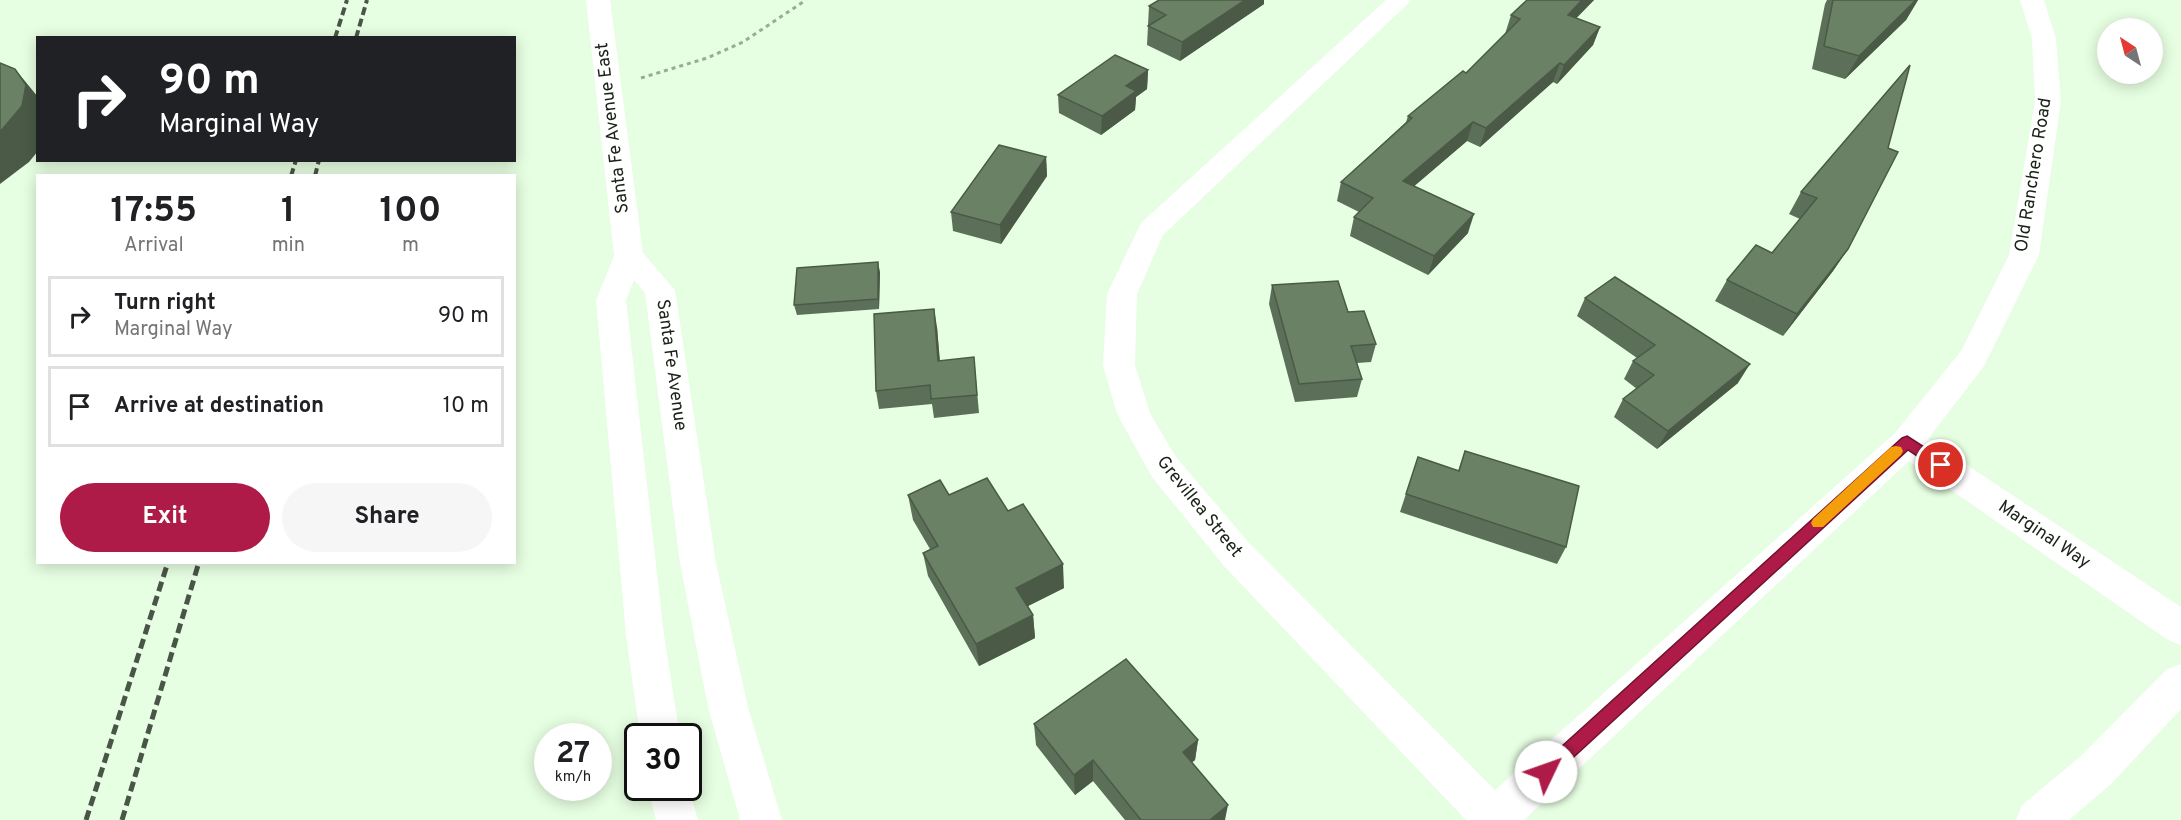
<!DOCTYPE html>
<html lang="en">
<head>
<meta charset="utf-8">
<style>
  body { margin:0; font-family:Overpass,sans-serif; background:#f6f6f6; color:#202124; height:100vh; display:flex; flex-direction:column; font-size:22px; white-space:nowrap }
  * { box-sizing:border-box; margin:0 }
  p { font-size:20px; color:#757577 }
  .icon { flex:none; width:33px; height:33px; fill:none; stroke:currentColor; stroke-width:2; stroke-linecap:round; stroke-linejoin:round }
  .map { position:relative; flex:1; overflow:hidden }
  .drawer { position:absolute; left:36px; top:174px; width:480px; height:390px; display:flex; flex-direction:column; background:#fff; border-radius:0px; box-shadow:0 3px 15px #0003 }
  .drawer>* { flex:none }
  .top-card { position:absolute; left:36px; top:36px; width:480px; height:126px; border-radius:0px; box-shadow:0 3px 15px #0003; background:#202124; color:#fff; overflow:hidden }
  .needle { width:39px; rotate:324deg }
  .buttons { position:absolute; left:2097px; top:18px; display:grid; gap:12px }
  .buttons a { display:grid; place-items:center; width:66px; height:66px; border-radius:50%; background:#fff; box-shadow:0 3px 15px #0003; font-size:30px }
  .speed { position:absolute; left:534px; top:723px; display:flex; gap:12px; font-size:30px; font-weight:700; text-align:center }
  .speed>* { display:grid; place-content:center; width:78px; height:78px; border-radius:50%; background:#fff; box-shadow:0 3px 15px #0003; line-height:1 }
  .speed small { font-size:15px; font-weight:400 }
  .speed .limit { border:3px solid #111; border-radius:9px; background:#fff; color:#111 }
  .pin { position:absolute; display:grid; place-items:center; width:51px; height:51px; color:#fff; margin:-26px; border:3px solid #fff; border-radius:50%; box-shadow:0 2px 6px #0007 }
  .me { position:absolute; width:66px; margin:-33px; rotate:48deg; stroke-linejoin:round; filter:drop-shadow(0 0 4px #0008) }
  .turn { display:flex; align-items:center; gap:21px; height:126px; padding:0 24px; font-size:27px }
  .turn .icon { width:78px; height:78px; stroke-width:2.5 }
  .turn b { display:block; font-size:42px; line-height:51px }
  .eta { display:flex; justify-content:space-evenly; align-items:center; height:102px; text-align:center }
  .eta b { font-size:36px; font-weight:700; line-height:42px }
  .cta { display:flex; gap:12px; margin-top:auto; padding:12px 24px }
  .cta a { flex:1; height:69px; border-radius:36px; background:#ae1b49; color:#fff; font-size:24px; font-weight:700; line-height:69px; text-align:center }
  .cta a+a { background:#f6f6f6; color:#202124 }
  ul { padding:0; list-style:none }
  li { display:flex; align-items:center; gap:18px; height:81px; margin:0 12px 9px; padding:0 12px; border:3px solid #e0e0e0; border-radius:0px }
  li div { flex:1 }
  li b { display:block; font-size:22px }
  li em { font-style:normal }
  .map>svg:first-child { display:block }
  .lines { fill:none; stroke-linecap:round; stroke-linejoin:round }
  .path { stroke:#99ab96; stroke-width:3; stroke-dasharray:4 4; stroke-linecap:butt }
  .street { fill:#fff; fill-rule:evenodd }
  .secondary { fill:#fff; fill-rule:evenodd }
  .rail-far1 { stroke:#495547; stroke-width:4; stroke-dasharray:8 4; stroke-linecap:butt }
  .rail { stroke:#495547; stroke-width:5; stroke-dasharray:10 5; stroke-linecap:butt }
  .wall { fill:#5c6f58 }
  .shaded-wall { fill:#4b5a47 }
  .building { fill:#6b8166; stroke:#4b5a47; stroke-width:1.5 }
  .route { fill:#ae1b49; stroke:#71122f; stroke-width:1.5 }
  .slow { fill:#f59e0b }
  .labels { text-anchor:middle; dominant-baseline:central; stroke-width:4.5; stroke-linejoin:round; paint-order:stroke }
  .street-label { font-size:18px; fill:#1b2319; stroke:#fff }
</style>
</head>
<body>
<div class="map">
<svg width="2181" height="820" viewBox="0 0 2181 820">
  <rect width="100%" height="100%" fill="#e6fee1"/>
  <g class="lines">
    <path class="path" d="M641 78 707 58 743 42 806 0"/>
    <path class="street" d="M1386 0H1412L1163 235 1137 294 1135 365 1150 413 1176 457 1250 544 1495 790 1895 433 1961 351 2009 255 2035 101 2032 39 2020 0H2044L2056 39 2061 101 2039 255 1984 366 1928 439 2181 607V645L2168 640 1909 461 1524 820H1466L1224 566 1152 477 1117 414 1103 365 1107 294 1141 223Z"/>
    <g class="secondary">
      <path d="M586 0H610L643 253 675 290 716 563 748 707 782 820H740L708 707 680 563 645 293 634 280 626 300 664 635 680 736H640L626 635 596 300 614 256Z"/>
      <path d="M2181 664V709L2111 784 2069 820H2016L2022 805 2081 756 2167 669Z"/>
      <path d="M688 785 698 820H656L648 788H688Z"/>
    </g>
    <g class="rail-far1">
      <path d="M335 38 347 0"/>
      <path d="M356 38 367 0"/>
      <path d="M291 176 296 160"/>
      <path d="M315 176 319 160"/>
    </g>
    <g class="rail">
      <path d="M86 820 168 562"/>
      <path d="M122 820 199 562"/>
    </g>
  </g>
  <g class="wall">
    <path d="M1527 0H1594L1576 18 1600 27 1593 45 1557 84 1553 82 1480 147 1467 141 1414 186 1468 233 1428 275 1350 236 1354 217 1359 212 1337 201 1341 182 1406 122 1408 116 1466 73 1505 34 1511 15Z"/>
    <path d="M1827 0H1918L1906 20 1845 79 1812 69 1825 4Z"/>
    <path d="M1264 4 1180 61 1147 45 1148 26 1149 25H1148L1149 6Z"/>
    <path d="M1910 65 1848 249 1833 271 1783 336 1715 301 1727 280 1772 253 1800 219 1789 214 1801 192Z"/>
    <path d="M1148 70 1147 89 1136 97 1135 110 1101 135 1059 113 1058 95Z"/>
    <path d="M1046 157 1047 176 1001 244 953 231 951 212Z"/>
    <path d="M880 272 879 309 797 315 794 305Z"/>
    <path d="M1272 285 1348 312 1376 344 1371 362 1357 363 1362 379 1357 397 1295 402 1269 304Z"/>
    <path d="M1585 298 1738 383 1657 449 1614 417 1623 399 1637 389 1624 379 1633 361 1637 358 1577 316Z"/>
    <path d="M937 327 940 361 974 357 979 413 934 418 932 404 879 409 876 391Z"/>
    <path d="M1465 451 1566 547 1557 564 1400 512 1418 457 1458 471Z"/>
    <path d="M908 495H949L1008 511 1064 588 1028 606 1033 615 1035 638 979 666 928 576 923 553 930 549 913 520Z"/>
    <path d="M1034 724 1198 740 1195 760 1192 762 1225 820H1125L1093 781 1075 795 1036 745Z"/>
  </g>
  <g class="shaded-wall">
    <path d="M1245 0H1264V4L1180 61 1182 42Z"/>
    <path d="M1582 0H1594L1561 34 1568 15Z"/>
    <path d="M1916 0H1918L1906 20 1845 79 1859 56Z"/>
    <path d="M1600 27 1593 45 1557 84 1564 65Z"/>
    <path d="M1560 63 1553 82 1480 147 1486 128Z"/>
    <path d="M15 69 38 97V151L29 162 0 184V132Z"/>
    <path d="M1148 70 1147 89 1136 97 1135 110 1101 135 1102 116 1126 86Z"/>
    <path d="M1473 122 1467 141 1398 200 1403 181Z"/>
    <path d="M1046 157 1047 176 1001 244 1000 225Z"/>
    <path d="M1474 214 1468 233 1428 275 1434 256Z"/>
    <path d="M1848 249 1833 271 1783 336 1797 314Z"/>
    <path d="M878 262 880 272 879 309 878 299Z"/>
    <path d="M934 309 937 327 941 379 938 361Z"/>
    <path d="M1750 364 1738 383 1657 449 1668 431Z"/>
    <path d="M1063 564 1064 588 1018 611 1016 588Z"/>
    <path d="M1033 615 1035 638 979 666 976 644Z"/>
    <path d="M1198 740 1195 760 1180 772 1183 752Z"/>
    <path d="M1093 760V781L1075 795 1074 775Z"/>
    <path d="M1228 805 1225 820H1210Z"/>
  </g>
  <g class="building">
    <path d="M1159 0H1245L1182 42 1148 26 1166 15 1149 6Z"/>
    <path d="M1527 0H1582L1568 15 1600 27 1564 65 1560 63 1486 128 1473 122 1403 181 1474 214 1434 256 1354 217 1373 198 1341 182 1412 118 1408 116 1463 71 1466 73 1520 19 1511 15Z"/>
    <path d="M1833 0H1916L1859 56 1824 46Z"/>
    <path d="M1115 55 1148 70 1126 86 1136 91 1102 116 1058 95Z"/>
    <path d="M0 63 15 69 26 85 22 106 0 132Z"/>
    <path d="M1910 65 1888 148 1898 152 1848 249 1797 314 1727 280 1756 245 1772 253 1817 198 1801 192Z"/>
    <path d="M999 145 1046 157 1000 225 951 212Z"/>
    <path d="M878 262V299L794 305 797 268Z"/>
    <path d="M1615 277 1750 364 1668 431 1623 399 1654 375 1633 361 1655 345 1585 298Z"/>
    <path d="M1338 281 1348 312 1364 311 1376 344 1351 346 1362 379 1299 384 1272 285Z"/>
    <path d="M934 309 938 361 974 357 977 395 931 399 930 385 876 391 874 314Z"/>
    <path d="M1465 451 1579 486 1566 547 1406 494 1418 457 1459 471Z"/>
    <path d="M987 478 1008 511 1023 504 1063 564 1016 588 1033 615 976 644 923 553 938 546 908 495 940 480 949 495Z"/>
    <path d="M1126 659 1198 740 1183 752 1228 805 1210 820H1141L1093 760 1074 775 1034 724Z"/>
  </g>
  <path class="route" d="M1907 436 1946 461 1948 465 1946 469H1936L1908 450 1552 777 1546 780 1540 777 1537 772 1540 766 1902 438Z"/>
  <path class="slow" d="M1896 446 1901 447 1903 451 1901 455 1823 527H1813L1811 523 1813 519 1891 447Z"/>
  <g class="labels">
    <g class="street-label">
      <text transform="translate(613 128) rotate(-97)">Santa Fe Avenue East</text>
      <text transform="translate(2034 175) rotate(-81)">Old Ranchero Road</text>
      <text transform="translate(671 365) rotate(82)">Santa Fe Avenue</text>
      <text transform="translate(1199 507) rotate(51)">Grevillea Street</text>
      <text transform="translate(2044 535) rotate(34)">Marginal Way</text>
    </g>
  </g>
</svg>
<div class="buttons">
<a><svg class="needle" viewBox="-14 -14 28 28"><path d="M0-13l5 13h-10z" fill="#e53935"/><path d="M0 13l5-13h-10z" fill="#757577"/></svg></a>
</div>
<div class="speed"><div>27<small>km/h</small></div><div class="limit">30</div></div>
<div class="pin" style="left:1941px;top:465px;background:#d93025"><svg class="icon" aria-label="arrive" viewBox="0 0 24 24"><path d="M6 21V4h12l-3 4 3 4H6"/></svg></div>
<svg class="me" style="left:1546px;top:772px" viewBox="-20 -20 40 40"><circle r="19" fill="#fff"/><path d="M0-13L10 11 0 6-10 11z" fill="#ae1b49"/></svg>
<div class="top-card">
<div class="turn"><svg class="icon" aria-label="right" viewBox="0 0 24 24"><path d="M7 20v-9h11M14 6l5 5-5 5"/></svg><div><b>90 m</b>Marginal Way</div></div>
</div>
<section class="drawer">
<div class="eta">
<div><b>17:55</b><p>Arrival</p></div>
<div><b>1</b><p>min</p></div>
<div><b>100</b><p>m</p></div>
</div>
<ul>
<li><svg class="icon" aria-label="right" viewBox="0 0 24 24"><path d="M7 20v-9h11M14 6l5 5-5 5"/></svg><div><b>Turn right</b><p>Marginal Way</p></div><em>90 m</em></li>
<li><svg class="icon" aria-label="arrive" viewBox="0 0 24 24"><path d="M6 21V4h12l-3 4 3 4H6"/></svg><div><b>Arrive at destination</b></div><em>10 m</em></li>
</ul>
<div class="cta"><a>Exit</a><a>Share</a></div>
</section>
</div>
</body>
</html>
